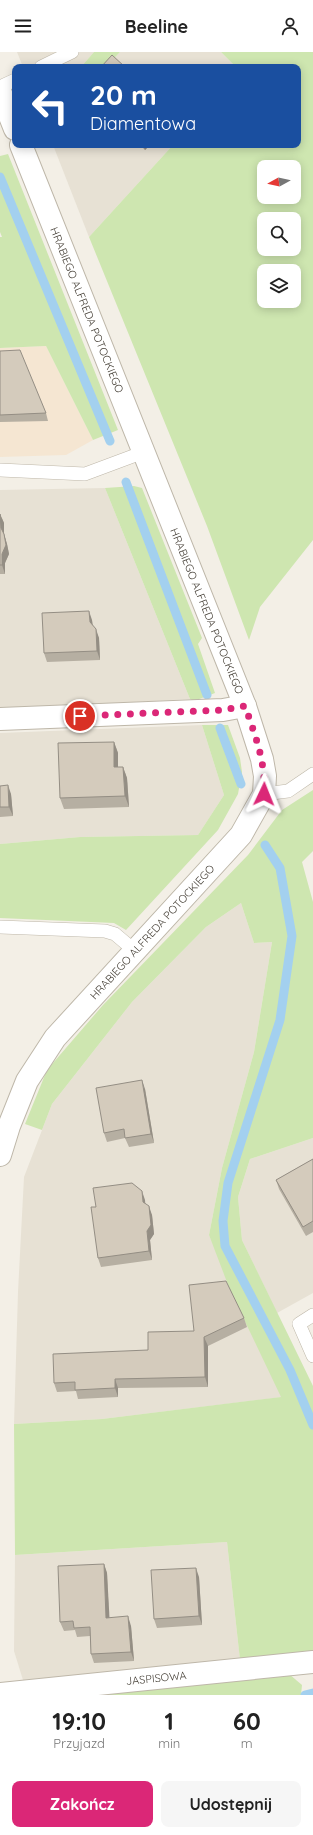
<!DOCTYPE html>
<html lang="pl">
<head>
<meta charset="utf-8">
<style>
  body { margin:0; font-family:Quicksand,sans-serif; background:#f6f6f6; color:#222; height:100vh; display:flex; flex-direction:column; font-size:15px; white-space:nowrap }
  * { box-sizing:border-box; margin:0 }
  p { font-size:13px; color:#767676 }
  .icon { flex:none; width:22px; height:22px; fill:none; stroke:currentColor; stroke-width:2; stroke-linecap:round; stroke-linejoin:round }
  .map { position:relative; height:1643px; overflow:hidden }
  .sheet { display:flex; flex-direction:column; background:#fff; flex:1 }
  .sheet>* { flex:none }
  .top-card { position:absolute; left:12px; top:12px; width:289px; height:84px; border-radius:8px; box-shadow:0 2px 10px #0003; background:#1a4fa0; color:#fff; overflow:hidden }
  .needle { width:26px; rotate:262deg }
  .buttons { position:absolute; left:257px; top:108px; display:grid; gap:8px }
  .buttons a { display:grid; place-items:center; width:44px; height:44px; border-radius:8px; background:#fff; box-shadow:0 2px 10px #0003; font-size:20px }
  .pin { position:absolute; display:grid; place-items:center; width:34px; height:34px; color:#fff; margin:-17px; border:2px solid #fff; border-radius:50%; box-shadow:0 1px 4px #0007 }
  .me { position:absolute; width:44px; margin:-22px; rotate:2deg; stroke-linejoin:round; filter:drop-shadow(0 0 3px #0008) }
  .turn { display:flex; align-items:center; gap:14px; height:84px; padding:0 12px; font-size:18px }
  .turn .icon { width:52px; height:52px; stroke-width:2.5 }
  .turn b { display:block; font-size:28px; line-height:34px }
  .eta { display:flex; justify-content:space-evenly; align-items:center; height:68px; text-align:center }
  .eta b { font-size:24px; font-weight:800; line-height:28px }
  .primary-button { display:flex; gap:8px; margin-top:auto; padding:8px 12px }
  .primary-button a { flex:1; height:46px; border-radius:8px; background:#db2777; color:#fff; font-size:16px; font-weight:800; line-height:46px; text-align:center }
  .primary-button a+a { background:#f6f6f6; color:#222 }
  header { display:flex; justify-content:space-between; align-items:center; height:52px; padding:0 12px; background:#fff; font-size:18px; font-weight:800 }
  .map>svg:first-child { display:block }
  .residential { fill:#e7e1d4 }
  .commercial { fill:#f5e6d2 }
  .green { fill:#cee6b0; fill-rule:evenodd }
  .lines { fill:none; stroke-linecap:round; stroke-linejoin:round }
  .stream { stroke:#a3d0ef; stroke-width:9 }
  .service-casing { stroke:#beb7a9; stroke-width:14 }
  .minor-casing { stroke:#beb7a9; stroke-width:24 }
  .tertiary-casing { stroke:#beb7a9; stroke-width:24 }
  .service { stroke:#fff; stroke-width:13 }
  .minor { stroke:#fff; stroke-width:22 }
  .tertiary { stroke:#fff; stroke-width:22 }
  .wall { fill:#b6afa2 }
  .shaded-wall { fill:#948e84 }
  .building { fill:#d4cbbc; stroke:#948e84 }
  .route { stroke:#db2777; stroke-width:7; stroke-dasharray:0 12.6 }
  .labels { text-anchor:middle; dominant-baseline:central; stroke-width:4; stroke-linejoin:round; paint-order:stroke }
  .street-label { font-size:11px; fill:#453f36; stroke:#fff }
</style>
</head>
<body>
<header><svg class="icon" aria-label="menu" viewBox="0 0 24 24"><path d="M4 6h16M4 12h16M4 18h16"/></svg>Beeline<svg class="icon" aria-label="person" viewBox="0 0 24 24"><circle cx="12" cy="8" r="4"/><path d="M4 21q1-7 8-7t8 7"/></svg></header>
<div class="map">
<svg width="313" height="1643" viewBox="0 0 313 1643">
  <rect width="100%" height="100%" fill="#f3efe6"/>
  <g class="residential">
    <path d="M17 0H94L81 15H23Z"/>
    <path d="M120 0H221L236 15H106Z"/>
    <path d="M53 93H173L89 185Z"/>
    <path d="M105 436 190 647 0 657V438Z"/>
    <path d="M202 673 224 743 198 783 80 785 0 792V681Z"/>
    <path d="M241 851 254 891 272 890 254 1000 222 1116 209 1183 282 1345 102 1367 14 1372 18 1240 24 1125 52 1052 132 950 206 875Z"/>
    <path d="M313 1086V1241L277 1261 242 1188 238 1145 250 1107Z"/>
    <path d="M227 1490 240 1608 23 1628 14 1599 15 1503Z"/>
  </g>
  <path class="commercial" d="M46 294 93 388 66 403 0 405V296Z"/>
  <g class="green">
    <path d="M94 0H120L106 15H81Z"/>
    <path d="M221 0H313V488L260 555 249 588 207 474 89 185 173 93H298V15H236ZM264 115H294V145H264ZM264 167H294V197H264ZM264 219H294V249H264Z"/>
    <path d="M8 102 118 378 93 388 46 294 0 296V185H2L0 180V104Z"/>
    <path d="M134 434 142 436 202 586 198 592 215 641 194 649 190 647 105 436Z"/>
    <path d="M202 673H228L240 706 242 720 238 742 218 778 126 878 114 871 0 866V792L80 785 198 783 224 743Z"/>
    <path d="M313 738V799L302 810 313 850V1086L250 1107 238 1145 242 1188 313 1334V1600L240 1608 227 1490 15 1503 14 1372 102 1367 281 1345 230 1238 209 1183 222 1116 254 1000 272 890 254 891 241 851 206 875 132 950 52 1052 42 1078 25 1072 47 1018 103 953 248 803 282 758Z"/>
    <path d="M289 1622 302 1633 301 1643H76Z"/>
  </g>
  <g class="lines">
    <g class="stream">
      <path d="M0 125 110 389"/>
      <path d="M126 430 207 643"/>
      <path d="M220 676 241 732"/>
      <path d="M265 793 280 816 292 884 280 968 228 1131 223 1169 225 1194 290 1318 313 1373"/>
      <path d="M305 1643 313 1641"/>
    </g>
    <defs>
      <g id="service">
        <path d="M41 15 72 0"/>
        <path d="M0 35 15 28"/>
        <path d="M0 418 85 422 144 400"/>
        <path d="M264 742 288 739 313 722"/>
        <path d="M0 875 105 879 115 882 135 899"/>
        <path d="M313 1263 299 1272 313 1304"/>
      </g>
      <g id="minor">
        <path d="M0 667 223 658 245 654"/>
        <path id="s1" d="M0 1642 313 1610"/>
      </g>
      <g id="tertiary">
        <path d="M0 39 15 77"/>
        <path id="s2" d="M0 1103 9 1074 27 1029 55 986 241 783 264 742 265 724 262 707 245 654 21 93"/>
      </g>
    </defs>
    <use href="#service" class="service-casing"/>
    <use href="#minor" class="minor-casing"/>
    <use href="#tertiary" class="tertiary-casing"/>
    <use href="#service" class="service"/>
    <use href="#minor" class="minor"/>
    <use href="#tertiary" class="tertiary"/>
  </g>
  <g class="wall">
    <path d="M140 93H150L145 98Z"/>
    <path d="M0 299 46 361 48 369 0 370Z"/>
    <path d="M0 462 4 471V482L7 492 9 502 5 511V522H0Z"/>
    <path d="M92 568 93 574 99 586 100 608 47 610 44 601Z"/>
    <path d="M114 690 118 701V715H123L127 726 129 755 64 757 60 746Z"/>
    <path d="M0 734 11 742 13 764 0 765Z"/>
    <path d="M145 1037 154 1091 129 1095 125 1086 107 1090 104 1081Z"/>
    <path d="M313 1107V1180L306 1184 279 1137 276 1128Z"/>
    <path d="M145 1148V1152L152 1163 154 1182 150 1188 152 1208 101 1215 98 1206Z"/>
    <path d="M244 1266 247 1275 208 1294V1335L118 1336V1345L78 1347 76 1339 57 1340 54 1331 148 1298 194 1279Z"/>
    <path d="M104 1512 107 1521 109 1566 131 1574 134 1609 94 1611 91 1602 90 1584 77 1585 75 1578 64 1579 60 1570Z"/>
    <path d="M199 1525 202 1573 157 1576 154 1567Z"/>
  </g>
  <g class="shaded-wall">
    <path d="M143 93H150L145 98Z"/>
    <path d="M0 462 4 471V485L1 476Z"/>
    <path d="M4 482 7 492 9 502 5 511V522L2 513V502Z"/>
    <path d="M89 559 92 568 93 579 90 570Z"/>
    <path d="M96 577 99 586 100 608 97 599Z"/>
    <path d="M114 690 118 701V726L114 715Z"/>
    <path d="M123 715 127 726 129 755 125 744Z"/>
    <path d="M8 733 11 742 13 764 9 755Z"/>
    <path d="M142 1028 145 1037 154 1091 151 1082Z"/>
    <path d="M142 1139 145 1148 146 1159 143 1150Z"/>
    <path d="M149 1154 152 1163 154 1182 150 1188 152 1208 149 1199 147 1179Z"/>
    <path d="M204 1285 208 1294V1335L205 1325Z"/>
    <path d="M115 1327 118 1336V1345L115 1336Z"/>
    <path d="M104 1512 107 1521 110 1575 106 1566Z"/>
    <path d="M196 1516 199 1525 202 1573 199 1564Z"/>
    <path d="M128 1564 131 1574 134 1609 131 1600Z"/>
  </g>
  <g class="building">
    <path d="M112 3 125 15H101Z"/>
    <path d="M20 298 46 361 0 363V299Z"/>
    <path d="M0 462 1 476 4 482 6 493 2 502V513H0Z"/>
    <path d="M89 559 90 570 96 577 97 599 44 601 42 561Z"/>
    <path d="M114 690V715H123L125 744 60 746 58 691Z"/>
    <path d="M8 733 9 755H0V734Z"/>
    <path d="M142 1028 151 1082 125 1086 124 1077 104 1081 96 1036Z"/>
    <path d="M313 1107V1169L303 1175 276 1128Z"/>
    <path d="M132 1131 142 1139 143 1150 149 1154 151 1173 147 1179 149 1199 98 1206 91 1155H96L93 1136Z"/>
    <path d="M226 1229 244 1266 204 1285 205 1325 115 1327V1336L75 1338V1330L54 1331 53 1302 148 1298V1280L194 1279 189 1233Z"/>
    <path d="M104 1512 106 1566 128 1564 131 1600 91 1602 90 1575 74 1576 73 1569 60 1570 58 1514Z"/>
    <path d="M196 1516 199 1564 154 1567 151 1518Z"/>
  </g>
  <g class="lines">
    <path class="route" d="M80 664 223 658 245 654C255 683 266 710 264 742"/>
  </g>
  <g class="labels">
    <g class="street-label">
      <text transform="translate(87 258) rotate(68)">HRABIEGO ALFREDA POTOCKIEGO</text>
      <text transform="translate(207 559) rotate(68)">HRABIEGO ALFREDA POTOCKIEGO</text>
      <text stroke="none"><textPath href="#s2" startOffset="274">HRABIEGO ALFREDA POTOCKIEGO</textPath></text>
      <text stroke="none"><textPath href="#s1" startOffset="157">JASPISOWA</textPath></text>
    </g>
  </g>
</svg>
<div class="buttons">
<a><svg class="needle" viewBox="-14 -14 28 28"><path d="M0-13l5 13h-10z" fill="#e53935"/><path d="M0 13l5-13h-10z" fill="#767676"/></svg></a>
<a><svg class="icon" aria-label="search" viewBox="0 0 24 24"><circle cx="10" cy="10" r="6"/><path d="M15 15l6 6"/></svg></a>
<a><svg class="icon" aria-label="layers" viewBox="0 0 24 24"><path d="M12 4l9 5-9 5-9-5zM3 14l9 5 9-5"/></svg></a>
</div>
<div class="pin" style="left:80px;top:664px;background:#d93025"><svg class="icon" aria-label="arrive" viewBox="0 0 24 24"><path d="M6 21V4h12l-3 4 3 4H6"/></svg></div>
<svg class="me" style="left:264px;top:742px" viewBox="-20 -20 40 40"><path d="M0-17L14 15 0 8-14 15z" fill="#db2777" stroke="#fff" stroke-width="4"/></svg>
<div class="top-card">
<div class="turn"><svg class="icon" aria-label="left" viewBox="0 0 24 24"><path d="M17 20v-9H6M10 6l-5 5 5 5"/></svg><div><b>20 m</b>Diamentowa</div></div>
</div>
</div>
<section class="sheet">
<div class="eta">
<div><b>19:10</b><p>Przyjazd</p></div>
<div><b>1</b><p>min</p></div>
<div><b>60</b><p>m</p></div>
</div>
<div class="primary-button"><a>Zakończ</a><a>Udostępnij</a></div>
</section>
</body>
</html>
